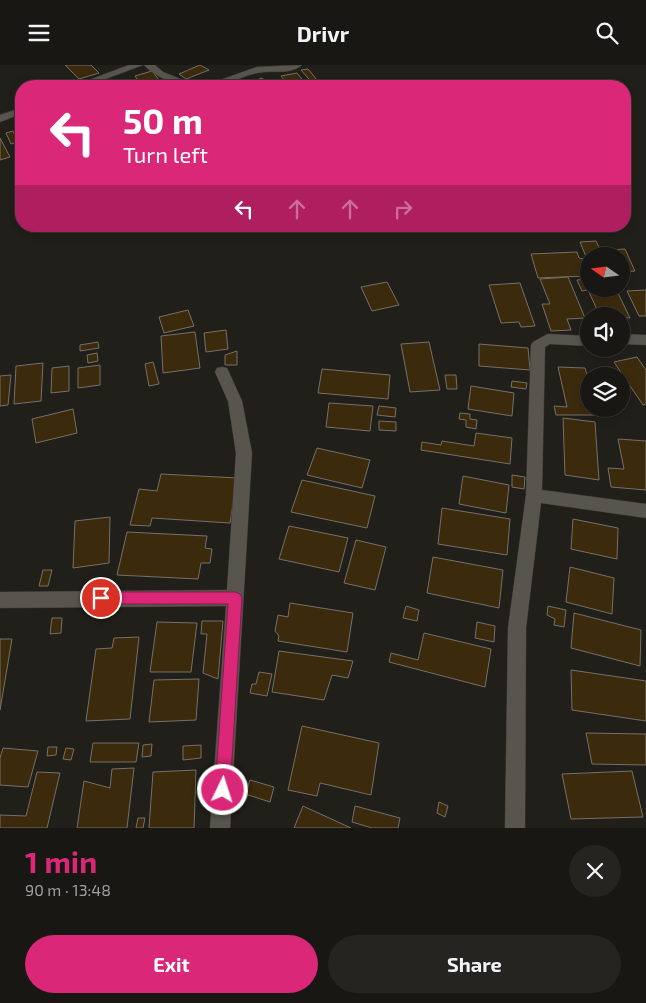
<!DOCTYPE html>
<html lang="en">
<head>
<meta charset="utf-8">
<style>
  body { margin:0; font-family:"Exo 2",sans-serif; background:#252421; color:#f1f3f6; height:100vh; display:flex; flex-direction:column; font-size:19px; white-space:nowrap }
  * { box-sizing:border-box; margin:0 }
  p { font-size:16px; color:#9f9fa0 }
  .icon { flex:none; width:28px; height:28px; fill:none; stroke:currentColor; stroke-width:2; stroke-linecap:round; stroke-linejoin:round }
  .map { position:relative; height:763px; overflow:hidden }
  .panel { display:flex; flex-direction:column; background:#181713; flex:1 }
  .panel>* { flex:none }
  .top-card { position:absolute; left:15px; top:15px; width:616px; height:152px; border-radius:20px; box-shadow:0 2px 8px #0003,0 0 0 1px #363633; background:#db2777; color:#fff; overflow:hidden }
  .needle { width:32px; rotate:284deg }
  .tools { position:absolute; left:580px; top:182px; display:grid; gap:10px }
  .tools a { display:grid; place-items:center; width:50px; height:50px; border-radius:50%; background:#181713; box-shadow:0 2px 8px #0003,0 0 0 1px #363633; font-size:25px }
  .pin { position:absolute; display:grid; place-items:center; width:42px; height:42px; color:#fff; margin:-21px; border:2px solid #fff; border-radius:50%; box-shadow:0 1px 5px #0007 }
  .me { position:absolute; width:55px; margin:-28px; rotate:4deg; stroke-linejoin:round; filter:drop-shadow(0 0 4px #0008) }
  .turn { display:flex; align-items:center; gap:18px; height:105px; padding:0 25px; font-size:22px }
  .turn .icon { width:65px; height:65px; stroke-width:2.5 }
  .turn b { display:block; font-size:35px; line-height:42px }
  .lanes { display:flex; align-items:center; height:48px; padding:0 25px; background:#0003; justify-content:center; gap:25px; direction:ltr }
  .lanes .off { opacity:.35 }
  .round { display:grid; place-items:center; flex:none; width:52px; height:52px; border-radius:26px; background:#252421 }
  .head { display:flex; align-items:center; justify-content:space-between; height:85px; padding:0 25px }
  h1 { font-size:30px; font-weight:700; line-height:38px; color:#db2777 }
  .action { display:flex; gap:10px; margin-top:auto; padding:10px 25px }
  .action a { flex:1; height:58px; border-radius:30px; background:#db2777; color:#fff; font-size:20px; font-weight:700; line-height:58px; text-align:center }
  .action a+a { background:#252421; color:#f1f3f6 }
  header { display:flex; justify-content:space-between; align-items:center; height:65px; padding:0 25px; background:#181713; font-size:22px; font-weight:700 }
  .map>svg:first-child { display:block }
  .building { fill:#3c2a0c; stroke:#757069 }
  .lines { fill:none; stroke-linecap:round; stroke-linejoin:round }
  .minor-casing { stroke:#3a3934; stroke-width:1 }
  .minor { fill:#57554e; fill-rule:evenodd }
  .route { fill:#db2777; stroke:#8e194d }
</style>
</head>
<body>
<header><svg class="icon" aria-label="menu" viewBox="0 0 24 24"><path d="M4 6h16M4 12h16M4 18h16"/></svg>Drivr<svg class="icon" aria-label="search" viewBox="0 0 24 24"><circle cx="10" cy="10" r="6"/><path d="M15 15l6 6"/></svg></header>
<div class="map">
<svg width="646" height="763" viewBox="0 0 646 763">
  <rect width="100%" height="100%" fill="#201f19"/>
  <g class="building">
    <path d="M65 0H91L99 8 79 14Z"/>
    <path d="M200 0 209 5 186 14 179 9Z"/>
    <path d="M308 4 322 21H315L301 5Z"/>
    <path d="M152 6 159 15 141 20 135 11Z"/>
    <path d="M297 8 305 18 289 21 281 11Z"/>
    <path d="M262 13 272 21H240Z"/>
    <path d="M131 15 136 21 113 20Z"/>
    <path d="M13 66 18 77 11 79 6 68Z"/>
    <path d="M0 73 10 92 0 95Z"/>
    <path d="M596 176 603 191H589V199L580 177Z"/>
    <path d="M625 184 635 206 621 207V191H610L607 185Z"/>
    <path d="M577 187 579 193 584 194 587 202H583L586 211 538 213 531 189Z"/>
    <path d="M568 212 585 253 567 254 571 265 551 266 542 239H550L540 214Z"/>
    <path d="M589 214V224H616L630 253 600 251 588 225 582 226 577 215Z"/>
    <path d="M387 217 399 240 372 246 361 222Z"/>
    <path d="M520 218 535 261 521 262 519 257 501 258 489 220Z"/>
    <path d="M646 225V251H639L627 226Z"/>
    <path d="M188 245 194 261 164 268 159 252Z"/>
    <path d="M226 265 228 284 206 287 204 268Z"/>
    <path d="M195 267 200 303 163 308 161 271Z"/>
    <path d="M98 277 99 283 80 286V280Z"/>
    <path d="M429 277 440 325 410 327 401 279Z"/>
    <path d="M479 279 528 283 530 305 479 301Z"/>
    <path d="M237 286V300H225V290Z"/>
    <path d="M97 288 98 296 88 298 87 290Z"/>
    <path d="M637 292 646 305V339L643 340 614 297Z"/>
    <path d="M153 297 159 319 149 321 145 299Z"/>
    <path d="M43 298 41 336 14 339 16 301Z"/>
    <path d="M100 300V320L78 323V303Z"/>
    <path d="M69 301V326L51 328 52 303Z"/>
    <path d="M558 302 585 303 589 317V344H595L597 350H556L554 341 567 342Z"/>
    <path d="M322 304 390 310 388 334 318 328Z"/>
    <path d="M11 310 8 340 0 341V311Z"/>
    <path d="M445 310H456L457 324H447Z"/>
    <path d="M512 316 527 318 526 324 511 322Z"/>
    <path d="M471 321 514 328 512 351 468 344Z"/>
    <path d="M329 338 373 341 370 366 326 362Z"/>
    <path d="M379 341 396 343 395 352 377 350Z"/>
    <path d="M73 344 77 368 36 378 32 354Z"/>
    <path d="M460 348 470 349V354L477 355 476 364 466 362V355L459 354Z"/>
    <path d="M563 353 595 357 599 415 565 410Z"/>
    <path d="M379 356 396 357V366L379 365Z"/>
    <path d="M476 368 512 373 510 399 421 385 422 377 441 380 442 376 474 381Z"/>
    <path d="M618 374 646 376V425L611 422 608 403 624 404Z"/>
    <path d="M317 383 370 395 362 423 307 410Z"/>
    <path d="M161 409 237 413 230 458 152 453 150 461 130 460 139 424 157 426Z"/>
    <path d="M512 410 525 412 524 424 512 422Z"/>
    <path d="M463 411 509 420 506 448 459 439Z"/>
    <path d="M302 415 375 431 367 463 291 447Z"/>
    <path d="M442 443 510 454 507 490 438 479Z"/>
    <path d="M110 452 109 498 73 503 75 456Z"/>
    <path d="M573 454 618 463 617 494 571 484Z"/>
    <path d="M289 461 348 473 339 507 279 494Z"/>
    <path d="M127 467 207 471 205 483 212 484 210 498H201L198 514 117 510Z"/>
    <path d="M356 475 386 482 375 525 344 518Z"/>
    <path d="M433 492 503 505 499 543 427 528Z"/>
    <path d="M570 502 614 513 612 549 566 537Z"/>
    <path d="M43 505H52L48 521H39Z"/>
    <path d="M290 538 353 548 347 587 278 576 279 571 275 566 278 550 288 552Z"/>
    <path d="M406 541 419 545 417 556 403 553Z"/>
    <path d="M548 541 566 545 564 562 554 560 555 554 547 550Z"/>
    <path d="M574 548 641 565 640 601 571 583Z"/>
    <path d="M52 553H62L61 568 50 569Z"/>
    <path d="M202 556H223L218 614 203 608 207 569H201Z"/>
    <path d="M157 557 197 558 191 607H150Z"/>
    <path d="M477 557 495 561 494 577 475 573Z"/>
    <path d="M424 568 491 584 485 622 389 597 391 588 418 595Z"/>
    <path d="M139 572 130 654 86 656 96 584 112 583 114 573Z"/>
    <path d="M0 574H12L0 645Z"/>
    <path d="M279 586 353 596 348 613 332 610 324 635 272 627Z"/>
    <path d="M571 605 646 616V656L572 645Z"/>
    <path d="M259 607 272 609 267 631 250 628 252 619H256Z"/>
    <path d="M199 614 196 655 149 657 154 615Z"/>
    <path d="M302 661 379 678 371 730 320 718 317 731 288 725Z"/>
    <path d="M586 668 646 669V700L592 699Z"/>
    <path d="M93 678H139L136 697H90Z"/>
    <path d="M152 679 151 691 142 692 143 680Z"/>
    <path d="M201 680V693L183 695V681Z"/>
    <path d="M48 682H57L56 690 47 691Z"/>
    <path d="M3 683 38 686 28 722 0 720V693Z"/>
    <path d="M66 683 74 684 71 695 63 694Z"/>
    <path d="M134 703 127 763H77L84 716 110 723 112 704Z"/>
    <path d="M196 705 194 763H149L153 707Z"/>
    <path d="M632 706 643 752 571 754 562 709Z"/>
    <path d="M37 707 60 708 47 763H0V750L26 751Z"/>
    <path d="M250 715 274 722 270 737 245 729Z"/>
    <path d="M439 737 448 741 445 752 437 748Z"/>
    <path d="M303 741 351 763H294Z"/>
    <path d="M355 741 400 753 398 763H372L352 757Z"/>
    <path d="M138 753H145L143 763H136Z"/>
  </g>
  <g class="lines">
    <defs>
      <g id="minor">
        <path d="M129 0H143L87 21H73Z"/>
        <path d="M144 0H155L163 7 198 21C179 22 157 14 144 0Z"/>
        <path d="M302 0C292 9 276 6 264 7 241 9 230 23 203 21L257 2Z"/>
        <path d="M21 43V49L0 57V50Z"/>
        <path d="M548 269 589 271V281L550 279 545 282 542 425 646 439V453L541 438 526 563 525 763H505L508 563 526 430 531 280 533 277Z"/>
        <path d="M621 269 646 270V280L621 279Z"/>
        <path d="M222 302 227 303 242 336 252 388 230 763H210L226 541 0 543V527L227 525 236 388 228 336 215 307 217 303Z"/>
      </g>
    </defs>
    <use href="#minor" class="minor-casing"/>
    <use href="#minor" class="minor"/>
  </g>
  <path class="route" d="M101 527H235L240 529 242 533 230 725 228 730 223 732 217 730 215 725 228 539H101L96 537 94 533 96 529Z"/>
</svg>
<div class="tools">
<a><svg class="needle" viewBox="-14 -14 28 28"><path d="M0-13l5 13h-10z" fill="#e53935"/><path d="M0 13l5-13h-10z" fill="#9f9fa0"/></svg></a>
<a><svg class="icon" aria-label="sound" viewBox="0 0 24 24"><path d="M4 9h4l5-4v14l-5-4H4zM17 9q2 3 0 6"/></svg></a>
<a><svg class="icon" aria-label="layers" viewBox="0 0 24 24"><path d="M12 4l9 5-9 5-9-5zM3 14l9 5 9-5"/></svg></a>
</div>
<div class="pin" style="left:101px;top:533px;background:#d93025"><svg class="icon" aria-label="arrive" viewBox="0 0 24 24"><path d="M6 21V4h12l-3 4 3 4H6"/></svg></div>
<svg class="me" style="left:223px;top:725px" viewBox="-20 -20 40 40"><circle r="17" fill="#db2777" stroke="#fff" stroke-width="3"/><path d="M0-11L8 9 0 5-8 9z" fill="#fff"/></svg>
<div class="top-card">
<div class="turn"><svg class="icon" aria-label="left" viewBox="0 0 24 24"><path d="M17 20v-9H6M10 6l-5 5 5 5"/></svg><div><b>50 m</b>Turn left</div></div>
<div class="lanes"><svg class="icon" aria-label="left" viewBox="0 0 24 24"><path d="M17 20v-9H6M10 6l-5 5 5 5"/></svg><svg class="icon off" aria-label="ahead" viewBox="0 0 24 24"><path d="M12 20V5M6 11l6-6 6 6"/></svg><svg class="icon off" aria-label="ahead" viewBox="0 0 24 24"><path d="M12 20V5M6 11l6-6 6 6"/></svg><svg class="icon off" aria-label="right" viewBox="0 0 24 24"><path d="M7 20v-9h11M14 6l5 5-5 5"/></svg></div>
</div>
</div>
<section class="panel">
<div class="head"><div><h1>1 min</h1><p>90 m · 13:48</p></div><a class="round"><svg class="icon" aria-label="close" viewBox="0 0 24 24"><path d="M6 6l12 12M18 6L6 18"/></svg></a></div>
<div class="action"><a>Exit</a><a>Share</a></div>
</section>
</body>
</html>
